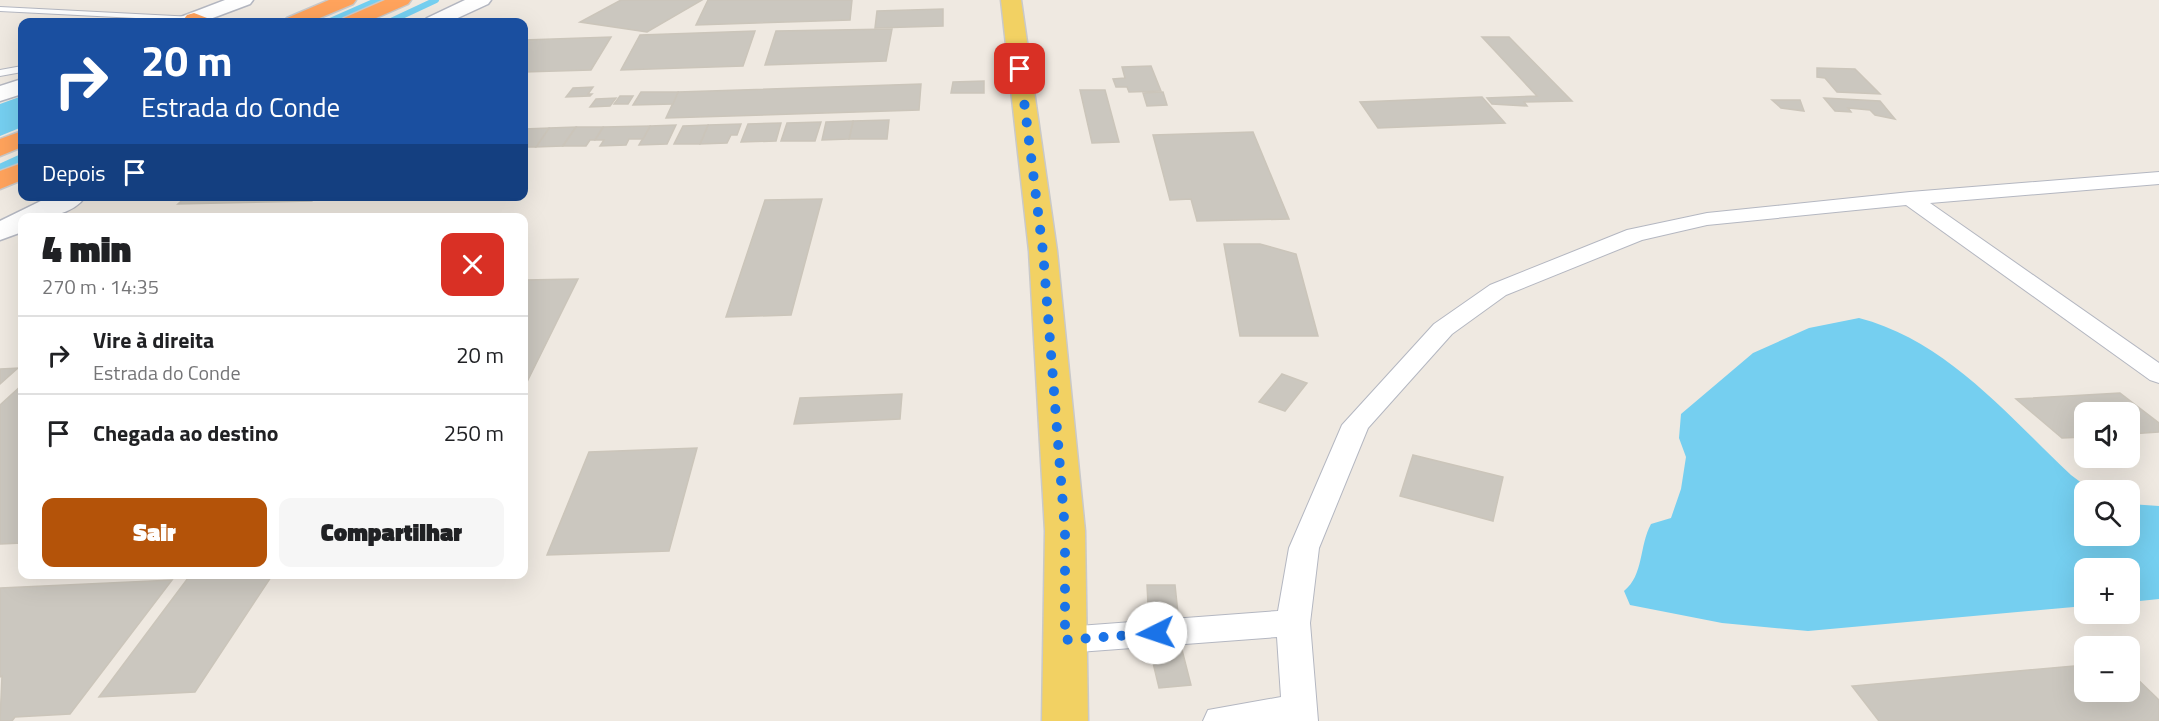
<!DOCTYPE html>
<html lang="pt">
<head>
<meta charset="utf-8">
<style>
  body { margin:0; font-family:"Titillium Web",sans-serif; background:#f6f6f6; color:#202124; height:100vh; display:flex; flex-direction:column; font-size:22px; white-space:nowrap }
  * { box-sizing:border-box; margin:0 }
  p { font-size:20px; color:#757577 }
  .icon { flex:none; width:33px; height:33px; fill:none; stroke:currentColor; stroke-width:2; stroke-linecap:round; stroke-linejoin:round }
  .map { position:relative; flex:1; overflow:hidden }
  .side { position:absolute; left:18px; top:213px; width:510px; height:366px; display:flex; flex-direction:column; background:#fff; border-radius:12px; box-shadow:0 6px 24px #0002 }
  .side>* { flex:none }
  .guide { position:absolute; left:18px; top:18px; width:510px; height:183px; border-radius:12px; box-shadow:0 6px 24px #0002; background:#1a4fa0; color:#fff; overflow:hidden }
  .controls { position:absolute; left:2074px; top:402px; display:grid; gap:12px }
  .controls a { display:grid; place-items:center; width:66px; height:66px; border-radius:12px; background:#fff; box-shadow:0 6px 24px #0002; font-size:30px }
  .pin { position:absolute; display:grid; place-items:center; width:51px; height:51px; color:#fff; margin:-26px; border-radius:12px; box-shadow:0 3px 9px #0006 }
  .me { position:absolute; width:66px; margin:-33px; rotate:266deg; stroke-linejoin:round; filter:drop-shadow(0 0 4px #0008) }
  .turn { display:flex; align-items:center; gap:21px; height:126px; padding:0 24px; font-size:27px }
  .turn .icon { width:78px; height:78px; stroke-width:2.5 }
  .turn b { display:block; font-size:42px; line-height:51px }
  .then { display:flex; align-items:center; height:57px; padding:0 24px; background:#0003; gap:12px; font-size:22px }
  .round { display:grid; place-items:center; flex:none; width:63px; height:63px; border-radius:12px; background:#f6f6f6 }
  .overview { display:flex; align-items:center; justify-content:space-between; height:102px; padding:0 24px }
  h1 { font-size:36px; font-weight:800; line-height:45px }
  .button { display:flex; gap:12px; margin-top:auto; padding:12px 24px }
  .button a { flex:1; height:69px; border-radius:12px; background:#b45309; color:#fff; font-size:24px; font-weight:800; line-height:69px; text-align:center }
  .button a+a { background:#f6f6f6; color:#202124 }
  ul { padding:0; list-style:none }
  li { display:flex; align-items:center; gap:18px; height:78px; padding:0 24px; border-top:2px solid #e0e0e0 }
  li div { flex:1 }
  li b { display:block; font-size:22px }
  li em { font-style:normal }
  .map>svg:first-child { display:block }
  .water { fill:#75cff0 }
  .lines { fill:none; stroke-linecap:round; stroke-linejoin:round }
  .stream-far1 { stroke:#75cff0; stroke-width:6 }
  .stream { stroke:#75cff0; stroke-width:8 }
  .building { fill:#cbc7bf; stroke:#cbc5ba; stroke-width:1.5 }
  .service-casing { stroke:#b4b7c1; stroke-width:2 }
  .minor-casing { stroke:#b4b7c1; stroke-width:2 }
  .secondary-casing { stroke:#b4b7c1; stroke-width:3 }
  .primary-casing { stroke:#c9c9c9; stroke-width:3 }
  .motorway-casing { stroke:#c9c9c9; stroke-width:3 }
  .service { fill:#fff; fill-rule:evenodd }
  .minor { fill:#fff; fill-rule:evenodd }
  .secondary { fill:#fff; fill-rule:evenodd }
  .primary { fill:#f2d163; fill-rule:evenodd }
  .motorway { fill:#ffa35c; fill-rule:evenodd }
  .route { stroke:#1a73e8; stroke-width:10; stroke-dasharray:0 18 }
</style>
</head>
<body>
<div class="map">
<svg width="2159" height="721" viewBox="0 0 2159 721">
  <rect width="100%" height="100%" fill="#efe9e1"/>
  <g class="water">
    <path d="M22 96V127L0 136V104Z"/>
    <path d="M1859 318C1947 341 2007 415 2071 475L2091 490H2085V536H2130V504L2159 506V599L2130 602V568H2085V606L1808 631 1722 623 1630 605 1624 591C1644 575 1639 546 1651 524L1671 518 1681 489 1686 457 1679 438 1681 414 1753 353 1809 328Z"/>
  </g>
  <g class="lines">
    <g class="stream-far1">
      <path d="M328 22 378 0"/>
      <path d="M389 22 436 0"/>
    </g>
    <path class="stream" d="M0 168 22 158"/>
  </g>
  <g class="building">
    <path d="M621 0H702L647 32 580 22Z"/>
    <path d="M708 0H852L850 20 696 25Z"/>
    <path d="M943 9V26L875 28 877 11Z"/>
    <path d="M892 29 886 61 765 65 776 31Z"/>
    <path d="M755 31 743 66 621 70 640 35Z"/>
    <path d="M611 37 591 70 524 72V40Z"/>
    <path d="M1482 37H1509L1572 101 1524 102 1527 106 1492 104 1487 98 1537 96Z"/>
    <path d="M1151 66 1161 91 1129 92 1127 87H1116L1113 79 1125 78 1122 67Z"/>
    <path d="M1817 68 1855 69 1880 94 1837 92 1825 78 1817 77Z"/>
    <path d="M984 81V93H951L953 82Z"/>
    <path d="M921 84 919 110 666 118 678 92Z"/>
    <path d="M593 87 588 94H592L590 96 566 97 573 88Z"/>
    <path d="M1080 90H1105L1119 142 1092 143Z"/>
    <path d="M641 92H678L673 104 633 105Z"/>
    <path d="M1163 92 1167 105 1147 106 1143 93Z"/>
    <path d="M620 96H633L628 104H614Z"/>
    <path d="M1482 97 1505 123 1378 128 1360 102Z"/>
    <path d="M616 98 610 106 590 107 596 99Z"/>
    <path d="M1824 98 1880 101 1895 119 1875 115 1870 110 1848 108 1851 112 1835 111Z"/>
    <path d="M1772 100H1800L1804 111 1781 108Z"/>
    <path d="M889 120 887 139H849L853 121Z"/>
    <path d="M853 121 849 139 822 140 826 122Z"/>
    <path d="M821 122 815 141H781L787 123Z"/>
    <path d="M781 123 776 141 741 142 748 124Z"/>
    <path d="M741 124 737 135H731L727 143 700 144 708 125Z"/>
    <path d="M676 125 667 144 639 145 650 126Z"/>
    <path d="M708 125 700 144H674L683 126Z"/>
    <path d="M650 126 643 139H629L626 145 600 146 604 140H595L603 127Z"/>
    <path d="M576 127 563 146 536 147 549 128Z"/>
    <path d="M576 127H603L595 140H590L586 146H563Z"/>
    <path d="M549 128 536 147H524V129Z"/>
    <path d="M1253 132 1289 219 1197 221 1191 199 1170 200 1153 135Z"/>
    <path d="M187 196H316L312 201 178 204Z"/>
    <path d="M822 199 791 315 726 317 765 200Z"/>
    <path d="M1224 244H1260L1296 254 1318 336H1240Z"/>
    <path d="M578 279 524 388V280Z"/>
    <path d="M18 368 0 384V369Z"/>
    <path d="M1282 374 1307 383 1285 411 1259 402Z"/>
    <path d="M22 385V543L0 544V405Z"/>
    <path d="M2120 393 2159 423V432L2130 434V412H2085V437L2062 438 2016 399Z"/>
    <path d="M902 394 900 419 794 424 800 398Z"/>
    <path d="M697 448 669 551 547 555 589 452Z"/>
    <path d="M1413 455 1503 477 1493 521 1400 496Z"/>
    <path d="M191 574H273L195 692 99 697Z"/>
    <path d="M172 580 70 714 15 717 12 721H0L2 676 0 677V588Z"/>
    <path d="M1147 585H1175L1179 623H1149Z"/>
    <path d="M1180 642 1191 685 1159 688 1149 646Z"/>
    <path d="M2085 665V692H2130V672L2159 700V721H1879L1852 686Z"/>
  </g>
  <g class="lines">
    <defs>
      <g id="service">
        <path d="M0 7 194 17 198 19 194 21 0 11Z"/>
        <path d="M22 66V72L0 76V70Z"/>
      </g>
      <path id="minor" d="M2159 172V184L1930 203 2159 363V383L2150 380 1906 205 1707 225 1642 240 1506 295 1452 334 1368 428 1319 548 1310 623 1318 721H1203L1208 710 1281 697 1277 637 1065 653 1053 649 1048 640 1053 631 1065 627 1278 611 1289 548 1342 425 1434 324 1490 285 1627 230 1707 213 1910 192Z"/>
      <g id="secondary">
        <path d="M225 0H253L250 4 202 22H175L178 18Z"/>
        <path d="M465 0H491L488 4 449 22H424L427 18Z"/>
        <path d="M22 79V94L0 101V86Z"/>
        <path d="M51 196H86C72 216 44 218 22 218V232L0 240V221Z"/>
      </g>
      <path id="primary" d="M1001 0H1021L1057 251 1085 531 1088 721H1042L1045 531 1029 251Z"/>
      <g id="motorway">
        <path d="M329 0H356L353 4 310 22H284L287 18Z"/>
        <path d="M385 0H411L408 4 367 22H341L344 18Z"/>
        <path d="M194 13 207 18 210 22H186L184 19 187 15Z"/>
        <path d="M22 131V147L0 156V139Z"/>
        <path d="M22 163V180L0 189V171Z"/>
      </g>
    </defs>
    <use href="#service" class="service-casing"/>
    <use href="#minor" class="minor-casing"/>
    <use href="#secondary" class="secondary-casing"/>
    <use href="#primary" class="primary-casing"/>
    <use href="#motorway" class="motorway-casing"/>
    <use href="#service" class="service"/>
    <use href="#minor" class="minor"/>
    <use href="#secondary" class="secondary"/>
    <use href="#primary" class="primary"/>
    <use href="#motorway" class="motorway"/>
  </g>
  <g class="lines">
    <path class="route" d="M1020 69 1043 252 1065 531V640L1156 633"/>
  </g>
</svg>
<div class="controls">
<a><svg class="icon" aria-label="sound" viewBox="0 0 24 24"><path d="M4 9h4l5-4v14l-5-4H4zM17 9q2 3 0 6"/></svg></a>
<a><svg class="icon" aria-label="search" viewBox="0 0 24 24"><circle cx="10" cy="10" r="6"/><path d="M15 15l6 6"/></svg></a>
<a>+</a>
<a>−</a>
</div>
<div class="pin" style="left:1020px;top:69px;background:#d93025"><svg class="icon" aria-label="arrive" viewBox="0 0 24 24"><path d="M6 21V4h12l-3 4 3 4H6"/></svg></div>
<svg class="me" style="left:1156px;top:633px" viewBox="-20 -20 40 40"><circle r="19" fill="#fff"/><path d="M0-13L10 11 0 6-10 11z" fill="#1a73e8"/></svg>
<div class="guide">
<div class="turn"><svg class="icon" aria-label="right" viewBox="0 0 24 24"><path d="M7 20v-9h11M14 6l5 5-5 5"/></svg><div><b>20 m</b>Estrada do Conde</div></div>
<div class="then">Depois<svg class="icon" aria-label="arrive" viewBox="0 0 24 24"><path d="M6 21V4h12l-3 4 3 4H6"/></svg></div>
</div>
<section class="side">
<div class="overview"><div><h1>4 min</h1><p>270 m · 14:35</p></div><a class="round" style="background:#d93025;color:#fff"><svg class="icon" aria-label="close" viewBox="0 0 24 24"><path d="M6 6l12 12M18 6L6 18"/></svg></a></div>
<ul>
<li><svg class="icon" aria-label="right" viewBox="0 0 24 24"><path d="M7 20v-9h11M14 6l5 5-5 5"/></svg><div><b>Vire à direita</b><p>Estrada do Conde</p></div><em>20 m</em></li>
<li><svg class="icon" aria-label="arrive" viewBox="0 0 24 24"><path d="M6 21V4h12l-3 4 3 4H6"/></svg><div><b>Chegada ao destino</b></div><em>250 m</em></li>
</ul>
<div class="button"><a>Sair</a><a>Compartilhar</a></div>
</section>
</div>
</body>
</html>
